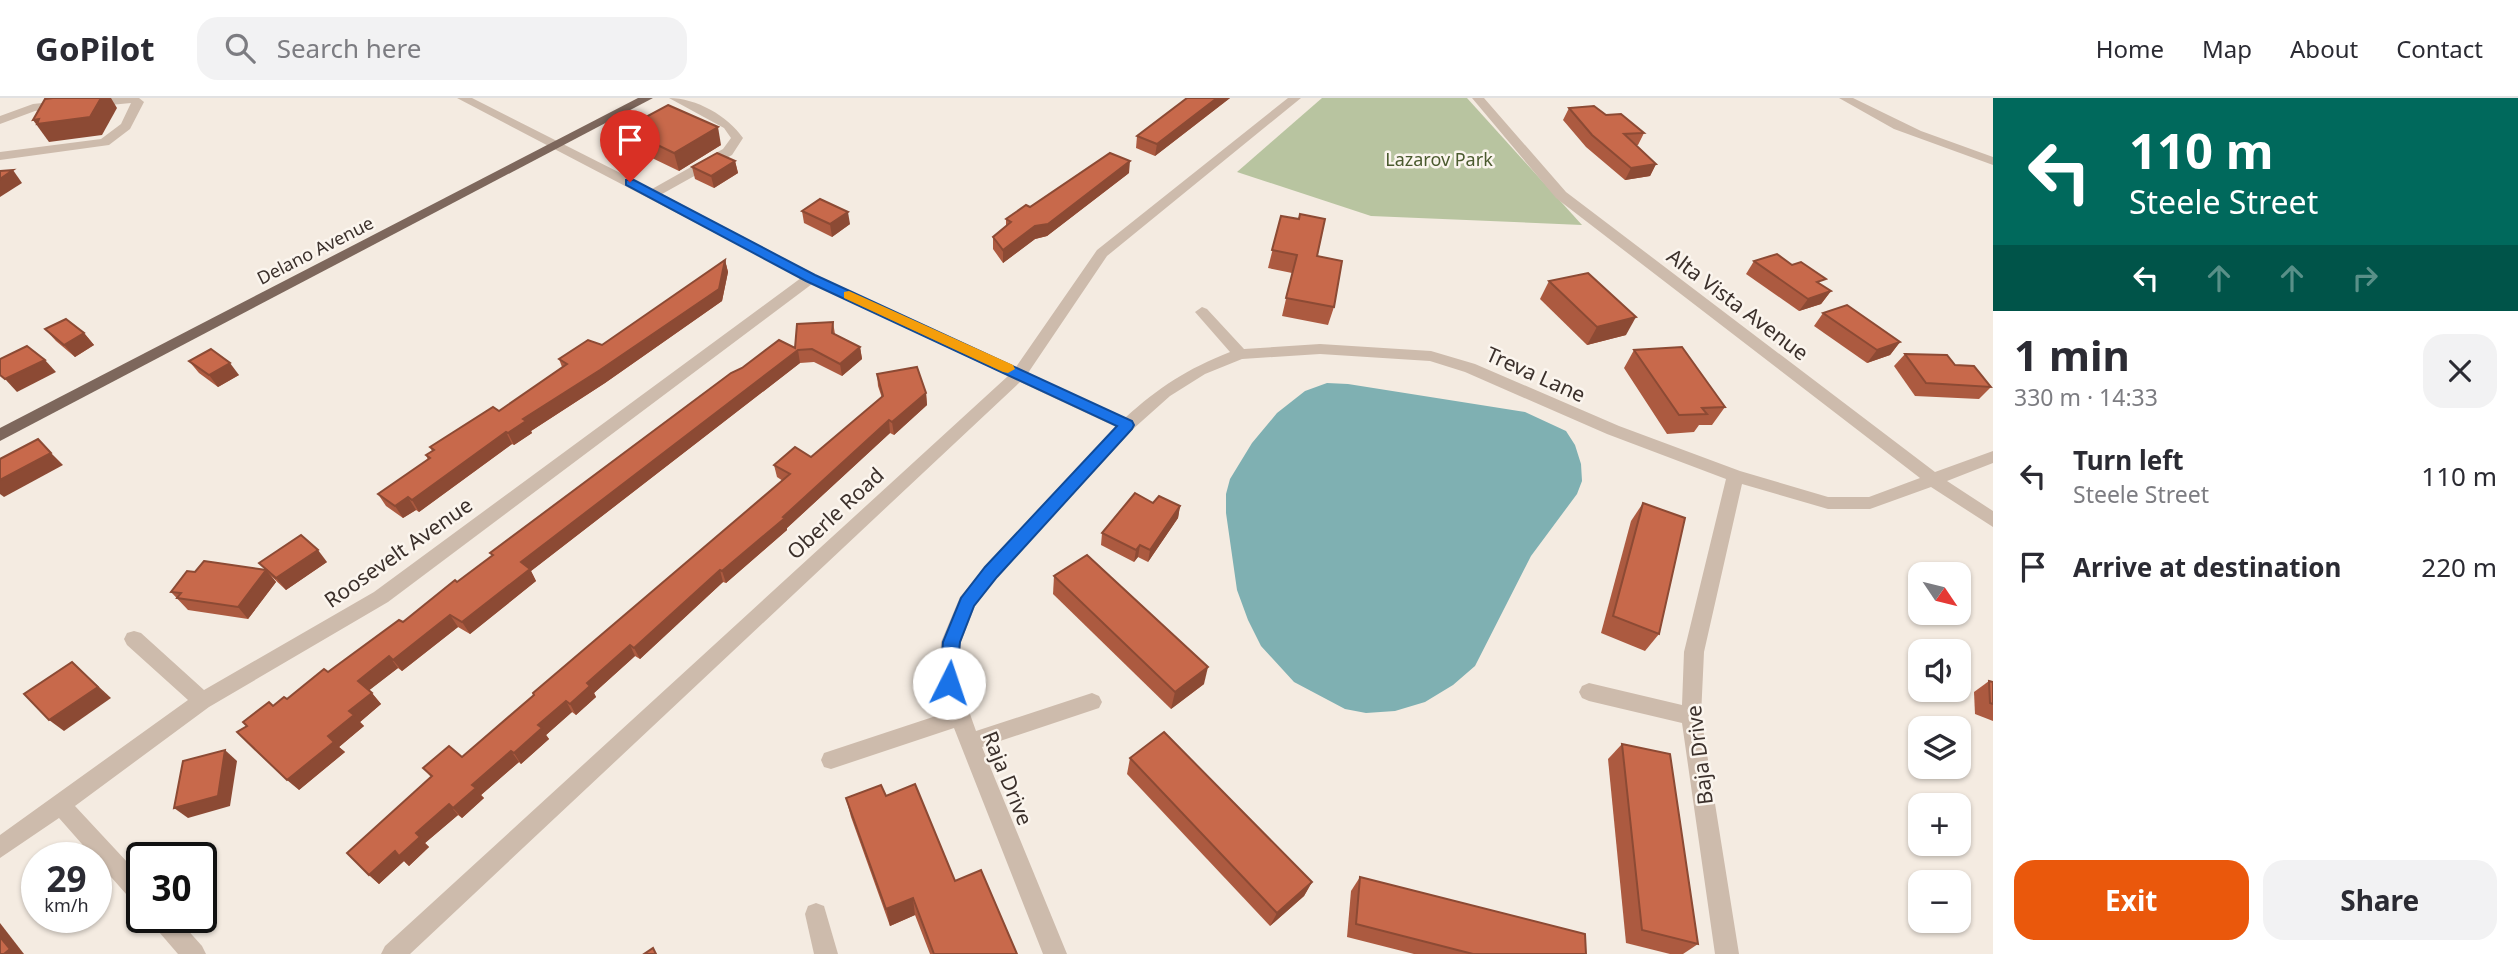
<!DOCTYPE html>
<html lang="en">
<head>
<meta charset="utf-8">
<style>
  body { margin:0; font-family:"Noto Sans",sans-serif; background:#f2f2f3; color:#2b2b33; height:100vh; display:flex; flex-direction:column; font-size:26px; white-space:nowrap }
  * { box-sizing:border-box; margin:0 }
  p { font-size:23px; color:#7c7c81 }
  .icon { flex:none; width:38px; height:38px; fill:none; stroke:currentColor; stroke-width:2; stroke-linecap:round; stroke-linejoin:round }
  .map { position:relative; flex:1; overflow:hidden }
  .sheet { display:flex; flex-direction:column; background:#fff; width:525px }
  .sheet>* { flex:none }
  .banner { background:#00695c; color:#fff; overflow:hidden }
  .needle { width:46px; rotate:125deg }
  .fabs { position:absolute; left:1908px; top:464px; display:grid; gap:14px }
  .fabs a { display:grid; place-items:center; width:63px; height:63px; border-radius:14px; background:#fff; box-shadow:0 2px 5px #0004; font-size:35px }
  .speed { position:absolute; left:21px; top:744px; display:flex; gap:14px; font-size:35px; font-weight:700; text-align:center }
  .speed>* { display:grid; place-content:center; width:91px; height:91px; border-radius:50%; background:#fff; box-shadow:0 2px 5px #0004; line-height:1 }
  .speed small { font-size:18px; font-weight:400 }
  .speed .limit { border:4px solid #111; border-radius:10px; background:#fff; color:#111 }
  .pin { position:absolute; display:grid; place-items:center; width:60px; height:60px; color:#fff; margin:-72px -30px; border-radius:50% 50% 50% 0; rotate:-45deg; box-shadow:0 0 7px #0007 }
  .pin .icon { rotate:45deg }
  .me { position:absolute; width:77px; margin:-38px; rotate:4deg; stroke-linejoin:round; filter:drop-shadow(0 0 5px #0008) }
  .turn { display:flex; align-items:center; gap:24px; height:147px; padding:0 21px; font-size:32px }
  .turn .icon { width:91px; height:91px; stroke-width:2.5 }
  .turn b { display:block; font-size:49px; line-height:60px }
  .lanes { display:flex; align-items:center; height:66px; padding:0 21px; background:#0003; justify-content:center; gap:35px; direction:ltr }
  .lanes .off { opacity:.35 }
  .round { display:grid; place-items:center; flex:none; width:74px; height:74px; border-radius:21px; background:#f2f2f3 }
  .head { display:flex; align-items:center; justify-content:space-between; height:119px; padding:0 21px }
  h1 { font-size:42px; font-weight:700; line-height:52px }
  .primary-button { display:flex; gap:14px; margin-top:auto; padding:14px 21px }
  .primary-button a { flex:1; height:80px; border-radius:21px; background:#ea580c; color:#fff; font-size:28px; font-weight:700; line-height:80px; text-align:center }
  .primary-button a+a { background:#f2f2f3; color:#2b2b33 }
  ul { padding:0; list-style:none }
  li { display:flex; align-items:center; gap:21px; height:91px; padding:0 21px }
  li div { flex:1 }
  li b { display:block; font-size:26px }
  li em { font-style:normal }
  header { display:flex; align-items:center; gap:42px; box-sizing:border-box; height:98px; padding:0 35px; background:#fff; border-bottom:2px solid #e1e1e2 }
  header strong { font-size:33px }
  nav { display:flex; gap:38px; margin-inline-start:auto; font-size:24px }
  .search { width:490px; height:63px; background:#f2f2f3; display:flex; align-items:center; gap:18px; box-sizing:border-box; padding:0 24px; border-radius:21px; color:#7c7c81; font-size:26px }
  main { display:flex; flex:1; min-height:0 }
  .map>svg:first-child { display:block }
  .green { fill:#b8c4a0 }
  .water { fill:#7fb0b2 }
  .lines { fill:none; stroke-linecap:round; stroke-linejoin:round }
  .minor { fill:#cdbbac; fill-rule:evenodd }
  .major { fill:#7d675c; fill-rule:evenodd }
  .wall { fill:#ac5a40 }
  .shaded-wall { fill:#8c4a34 }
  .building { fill:#c8694b; stroke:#8c4a34; stroke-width:2 }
  .route { fill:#1a73e8; stroke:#114b97; stroke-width:2 }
  .slow { fill:#f59e0b }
  .labels { text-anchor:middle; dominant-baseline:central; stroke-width:5; stroke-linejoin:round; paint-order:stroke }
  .far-park-label { font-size:18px; fill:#4a5a2e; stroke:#fbf5ee }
  .far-street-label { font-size:18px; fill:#3b302b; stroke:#fbf5ee }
  .street-label { font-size:21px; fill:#3b302b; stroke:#fbf5ee }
</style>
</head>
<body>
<header>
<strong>GoPilot</strong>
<div class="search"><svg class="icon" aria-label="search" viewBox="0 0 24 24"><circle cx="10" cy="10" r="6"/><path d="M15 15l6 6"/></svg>Search here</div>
<nav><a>Home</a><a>Map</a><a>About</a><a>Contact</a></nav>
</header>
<main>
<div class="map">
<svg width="1993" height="856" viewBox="0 0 1993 856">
  <rect width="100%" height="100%" fill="#f4ebe1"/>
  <path class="green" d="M1322 0H1467L1582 127 1371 118 1237 74Z"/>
  <path class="water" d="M1327 285 1348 286 1525 314 1566 333 1575 347 1581 366 1582 383 1577 396 1531 458 1475 568 1453 587 1425 604 1395 613 1366 615 1345 611 1294 584 1261 548 1248 522 1237 492 1226 415V396L1230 381 1252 345 1277 315 1305 293Z"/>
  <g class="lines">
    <g class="minor">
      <path d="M101 0H139L144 4 130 31 109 47 0 62V54L101 41 121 26 131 5 89 9 83 5Z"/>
      <path d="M457 0H472L652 91 723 51 731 40 724 30 669 0C696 0 728 18 743 40L732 57 662 96 816 177 1016 269 1097 152 1288 0H1301L1107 158 1028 275 1125 320C1159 289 1187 271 1230 254L1195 214 1202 209 1207 211 1244 251 1320 246 1431 253 1475 266 1619 328 1740 373 1828 399H1869L1920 380 1556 100 1472 0H1484L1566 94 1935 374 1993 353V365L1947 383 1993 413V429L1931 389 1870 411H1828L1742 386 1704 554 1701 618 1739 856H1715L1682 625 1589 603 1582 600 1579 594 1582 588 1589 585 1682 607 1684 554 1726 381 1607 336 1465 274 1430 263 1320 256 1242 261 1205 276 1170 298 1133 331 997 479 975 508 961 544 959 585 976 633 1092 595 1099 598 1102 604 1099 610 982 649 1067 856H1043L954 630 831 671 824 669 821 662 824 655 948 614 939 585 941 544 960 499 985 469 1116 329 1020 284 410 856H381L385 848 1008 278 812 186 388 504 209 609 75 708 142 780V808L134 805 59 720 0 760V737L188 602 127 547 124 541 127 535 134 533 141 535 204 592 374 494 801 180Z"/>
      <path d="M1839 0H1853L1921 33 1993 59V67L1894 31Z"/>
      <path d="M61 3 65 5V9L35 13 0 26V18L33 6Z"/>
      <path d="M816 805 824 808 838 856H814L805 816 808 808Z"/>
      <path d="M150 819H176L202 848 206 856H178L153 827Z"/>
    </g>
    <path class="major" d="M638 0H653L0 343V330Z"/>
  </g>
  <g class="wall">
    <path d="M1187 0H1230L1155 58 1136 50 1137 38Z"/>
    <path d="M1569 10 1606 17 1644 35 1638 47H1635L1656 66 1650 78 1625 82 1586 49 1563 22Z"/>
    <path d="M631 27 721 47 679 73 652 60 649 51 636 45Z"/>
    <path d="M735 63 738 75 714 90 695 81 692 69Z"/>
    <path d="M1129 75 1047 138 1035 141 1003 165 993 151V139L1006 128V121L1030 109Z"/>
    <path d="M802 113 850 126 832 139 804 125Z"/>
    <path d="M1281 118 1317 158 1334 209 1328 227 1282 218 1292 175 1268 170Z"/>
    <path d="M725 162 728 174 722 203 605 285 531 333 532 335 514 347 512 346 419 414 416 412 403 420 386 408 378 396 428 362 426 357 432 353 430 349 499 313 562 269 559 261 602 247Z"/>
    <path d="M1754 163 1822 187 1831 193 1821 206 1799 213 1746 176Z"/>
    <path d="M1549 183 1626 237 1587 247 1540 201Z"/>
    <path d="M1823 215 1900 244 1890 257 1867 265 1814 228Z"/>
    <path d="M833 224 835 236 860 249 862 261 842 278 814 264 800 265 531 473 536 483 470 536 458 529 402 573 398 570 369 592 381 606 360 624 364 628 339 649 345 654 299 692 273 608 287 601 403 524 457 484 492 458 490 455 742 270 795 250Z"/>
    <path d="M45 231 84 235 94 247 75 259 56 243Z"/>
    <path d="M1634 252 1725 309 1712 327H1699L1694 334 1667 336 1624 270Z"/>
    <path d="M1905 256 1991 289 1979 301 1915 298 1894 268Z"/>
    <path d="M189 263 239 277 218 289 199 275Z"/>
    <path d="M877 276 926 295 927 307 894 337 890 335 787 430V432L726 485 723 484 640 561 635 558 594 595 596 599 576 617 572 614 546 637 549 641 521 666 519 664 481 697 484 700 462 720 458 717 425 745 429 749 409 768 404 763 379 786 369 777 431 679 423 670 462 659 534 597 533 595 783 383 777 379 774 367 811 359 882 300 878 288Z"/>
    <path d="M1153 405 1180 408 1178 420 1148 464 1138 459 1134 464 1101 447 1102 435Z"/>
    <path d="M1643 405 1659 536 1645 553 1601 535 1631 423Z"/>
    <path d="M327 464 286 492 271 478 276 484 248 521 188 512 171 494 195 474 266 472 259 465Z"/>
    <path d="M1054 478 1204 586 1171 611 1053 496Z"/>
    <path d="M1989 583 1993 584V623L1975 616 1974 594Z"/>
    <path d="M1622 646 1698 846 1683 856H1670L1626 845 1608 661Z"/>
    <path d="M1130 660 1312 784 1304 798 1270 828 1127 676Z"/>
    <path d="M886 698 955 783 1017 856H930L915 817 890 828 851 719 846 700Z"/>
    <path d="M1360 779 1586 856H1414L1347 839 1351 793Z"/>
  </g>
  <g class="shaded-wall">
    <path d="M101 0H111L117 10 102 37 49 44 33 22Z"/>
    <path d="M1217 0H1230L1155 58 1157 46Z"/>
    <path d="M718 29 721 47 679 73 674 55Z"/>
    <path d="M735 63 738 75 714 90 711 78Z"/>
    <path d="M1130 63 1129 75 1047 138 1035 141 1003 165V152L1035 128Z"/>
    <path d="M1656 66 1650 78 1625 82 1631 70Z"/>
    <path d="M13 72 22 85 0 99V81Z"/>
    <path d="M848 114 850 126 832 139 830 126Z"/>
    <path d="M725 162 728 174 722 203 605 285 531 333 532 335 514 347 508 335 523 321Z"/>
    <path d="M1831 193 1821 206 1799 213 1808 201Z"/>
    <path d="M1636 219 1626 237 1587 247 1597 229Z"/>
    <path d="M84 235 94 247 75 259 64 247Z"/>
    <path d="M1900 244 1890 257 1867 265 1877 252Z"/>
    <path d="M860 249 862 261 842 278 840 266Z"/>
    <path d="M798 252 800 265 531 473 536 483 470 536 462 524 521 464Z"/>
    <path d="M45 262 56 274 17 294 5 281Z"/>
    <path d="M230 265 239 277 218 289 209 277Z"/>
    <path d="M926 295 927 307 894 337 892 324Z"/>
    <path d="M889 322 890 335 787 430V432L726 485 722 473Z"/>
    <path d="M506 334 512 346 419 414 412 402Z"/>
    <path d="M51 355 63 367 4 399 0 396V382Z"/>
    <path d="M408 399 416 412 403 420 395 408Z"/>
    <path d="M1180 408 1178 420 1148 464 1150 452Z"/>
    <path d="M1140 447 1138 459 1134 464 1136 452Z"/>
    <path d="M318 452 327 464 286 492 276 480Z"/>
    <path d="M266 472 276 484 248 521 238 509Z"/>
    <path d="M720 472 723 484 640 561 634 550Z"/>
    <path d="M450 517 458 529 402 573 393 562Z"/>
    <path d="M630 547 635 558 594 595 596 599 576 617 570 606 587 585Z"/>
    <path d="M389 558 398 570 367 594 358 583Z"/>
    <path d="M72 564 111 600 64 633 49 622Z"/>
    <path d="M1208 569 1204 586 1171 611 1175 594Z"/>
    <path d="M372 595 381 606 360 624 364 628 339 649 345 654 299 692 287 682 328 638 349 613Z"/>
    <path d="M566 603 572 614 546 637 549 641 521 666 514 655 538 627Z"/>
    <path d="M225 652 237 663 230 708 188 720 174 710Z"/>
    <path d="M511 653 519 664 481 697 484 700 462 720 453 710 472 687Z"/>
    <path d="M449 706 458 717 425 745 429 749 409 768 404 763 379 786 369 777Z"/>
    <path d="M1312 784 1304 798 1270 828 1277 815Z"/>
    <path d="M913 800 915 817 890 828 886 811Z"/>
    <path d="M0 825 24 856H4L0 839Z"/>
  </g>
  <g class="building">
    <path d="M53 0H101L90 19 37 26 39 21 33 22 45 1Z"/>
    <path d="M1187 0H1217L1157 46 1137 38Z"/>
    <path d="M668 7 718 29 674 55 647 42 654 38 631 27Z"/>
    <path d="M1594 8 1606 17 1621 16 1644 35 1624 36 1656 66 1631 70 1592 37 1569 10Z"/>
    <path d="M717 55 735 63 711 78 692 69Z"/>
    <path d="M1110 55 1130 63 1048 126 1035 128 1003 152 993 139 1011 124 1006 121 1026 107 1030 109Z"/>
    <path d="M13 72 0 81V73Z"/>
    <path d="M820 101 848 114 830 126 802 113Z"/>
    <path d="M1300 116 1325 121 1317 158 1342 163 1334 209 1286 200 1297 157 1272 152 1281 118 1299 121Z"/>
    <path d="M1777 156 1792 167 1801 164 1826 181 1817 184 1831 193 1808 201 1754 163Z"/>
    <path d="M725 162 719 191 600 272 523 321 526 323 508 335 506 334 412 402 408 399 395 408 378 396 430 360 426 357 434 352 430 349 493 309 499 313 567 266 559 261 588 242 602 247Z"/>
    <path d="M1588 175 1636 219 1597 229 1549 183Z"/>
    <path d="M1847 207 1900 244 1877 252 1823 215Z"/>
    <path d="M66 221 84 235 64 247 45 231Z"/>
    <path d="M833 224 832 235 860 249 840 266 812 251 798 252 521 464 530 471 462 524 450 517 393 562 389 558 358 583 372 595 349 613 354 617 328 638 334 644 287 682 237 634 247 628 243 624 269 604 273 608 284 599 287 601 324 571 328 574 399 522 403 524 455 482 457 484 493 457 490 455 731 275 742 270 779 242 795 250 797 226Z"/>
    <path d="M27 248 45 262 5 281 0 277V261Z"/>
    <path d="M1682 249 1725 309 1702 310 1707 316 1679 317 1634 252Z"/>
    <path d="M211 251 230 265 209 277 189 263Z"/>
    <path d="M1905 256 1947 257 1955 267 1974 268 1991 289 1926 285Z"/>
    <path d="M917 269 926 295 892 324 889 322 783 419 785 420 722 473 720 472 634 550 630 547 587 585 590 588 570 606 566 603 538 627 542 630 514 655 511 653 472 687 476 690 453 710 449 706 416 735 420 739 399 758 395 753 369 777 347 755 432 678 423 670 449 648 462 659 534 597 533 595 790 376 774 367 795 349 811 359 883 298 877 276Z"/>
    <path d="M38 341 51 355 0 382V361Z"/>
    <path d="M1135 395 1153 405 1159 398 1180 408 1150 452 1140 447 1136 452 1102 435Z"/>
    <path d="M1643 405 1685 420 1659 536 1613 518Z"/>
    <path d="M301 437 318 452 276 480 259 465Z"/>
    <path d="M1087 457 1208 569 1175 594 1054 478Z"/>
    <path d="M204 463 266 472 238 509 177 500 181 495 171 494 187 473 195 474Z"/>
    <path d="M72 564 98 589 49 622 24 596Z"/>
    <path d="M1989 583 1993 584V606L1990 605Z"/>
    <path d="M1164 634 1312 784 1277 815 1130 660Z"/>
    <path d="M1622 646 1670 656 1698 846 1642 832Z"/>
    <path d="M225 652 218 698 174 710 183 663Z"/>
    <path d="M915 686 955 783 981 772 1017 856H934L913 800 886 811 846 700 881 687 886 698Z"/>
    <path d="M1360 779 1585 836 1586 856H1473L1356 826Z"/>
    <path d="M0 839 10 851 4 856H0Z"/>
    <path d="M653 850 656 856H644Z"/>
  </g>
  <path class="route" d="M626 82H634L815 177 1132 323 1134 327 1132 331 997 479 974 508 960 544 955 590 949 592 942 590 940 585 943 544 961 500 985 469 1117 328 806 183 626 87Z"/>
  <path class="slow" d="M849 193 1013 267 1015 271 1008 275 1003 274 844 200V194Z"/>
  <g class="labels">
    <g class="far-park-label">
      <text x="1439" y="61">Lazarov Park</text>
    </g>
    <g class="far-street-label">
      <text transform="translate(315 152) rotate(-27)">Delano Avenue</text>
    </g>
    <g class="street-label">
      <text transform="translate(1738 206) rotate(37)">Alta Vista Avenue</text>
      <text transform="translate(1536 276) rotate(24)">Treva Lane</text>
      <text transform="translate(835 415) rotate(-43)">Oberle Road</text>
      <text transform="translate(398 454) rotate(-35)">Roosevelt Avenue</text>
      <text transform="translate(1699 657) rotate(-97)">Baja Drive</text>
      <text transform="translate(1008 680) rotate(68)">Raja Drive</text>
    </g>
  </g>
</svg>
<div class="fabs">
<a><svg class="needle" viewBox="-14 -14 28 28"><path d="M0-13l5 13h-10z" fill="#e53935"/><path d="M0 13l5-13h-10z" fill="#7c7c81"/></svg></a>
<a><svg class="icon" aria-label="sound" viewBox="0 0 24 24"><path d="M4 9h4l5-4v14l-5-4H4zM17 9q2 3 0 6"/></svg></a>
<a><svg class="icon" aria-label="layers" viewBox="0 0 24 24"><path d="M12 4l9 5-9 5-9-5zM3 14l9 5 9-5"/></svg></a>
<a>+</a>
<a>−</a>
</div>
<div class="speed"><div>29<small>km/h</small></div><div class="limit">30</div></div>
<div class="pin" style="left:630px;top:84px;background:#d93025"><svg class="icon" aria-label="arrive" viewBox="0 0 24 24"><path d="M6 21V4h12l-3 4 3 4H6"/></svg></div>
<svg class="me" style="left:949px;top:585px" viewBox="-20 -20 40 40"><circle r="19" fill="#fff"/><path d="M0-13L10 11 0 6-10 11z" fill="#1a73e8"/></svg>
</div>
<section class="sheet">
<div class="banner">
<div class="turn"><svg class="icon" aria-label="left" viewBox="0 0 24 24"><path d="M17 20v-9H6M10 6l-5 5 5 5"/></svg><div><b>110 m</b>Steele Street</div></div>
<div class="lanes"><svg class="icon" aria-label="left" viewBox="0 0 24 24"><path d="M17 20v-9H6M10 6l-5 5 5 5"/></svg><svg class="icon off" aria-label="ahead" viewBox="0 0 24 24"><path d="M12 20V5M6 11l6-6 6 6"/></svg><svg class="icon off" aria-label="ahead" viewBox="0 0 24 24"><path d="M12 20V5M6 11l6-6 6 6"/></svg><svg class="icon off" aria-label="right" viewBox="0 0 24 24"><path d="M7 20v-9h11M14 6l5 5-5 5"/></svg></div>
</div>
<div class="head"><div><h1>1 min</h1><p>330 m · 14:33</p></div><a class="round"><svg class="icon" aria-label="close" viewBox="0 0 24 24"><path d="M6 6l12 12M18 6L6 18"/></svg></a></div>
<ul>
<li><svg class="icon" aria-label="left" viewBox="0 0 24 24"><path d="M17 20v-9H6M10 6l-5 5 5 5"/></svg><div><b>Turn left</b><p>Steele Street</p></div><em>110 m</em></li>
<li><svg class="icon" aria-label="arrive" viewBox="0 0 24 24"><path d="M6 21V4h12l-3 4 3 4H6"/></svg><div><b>Arrive at destination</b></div><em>220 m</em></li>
</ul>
<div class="primary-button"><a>Exit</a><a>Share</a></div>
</section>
</main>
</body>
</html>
